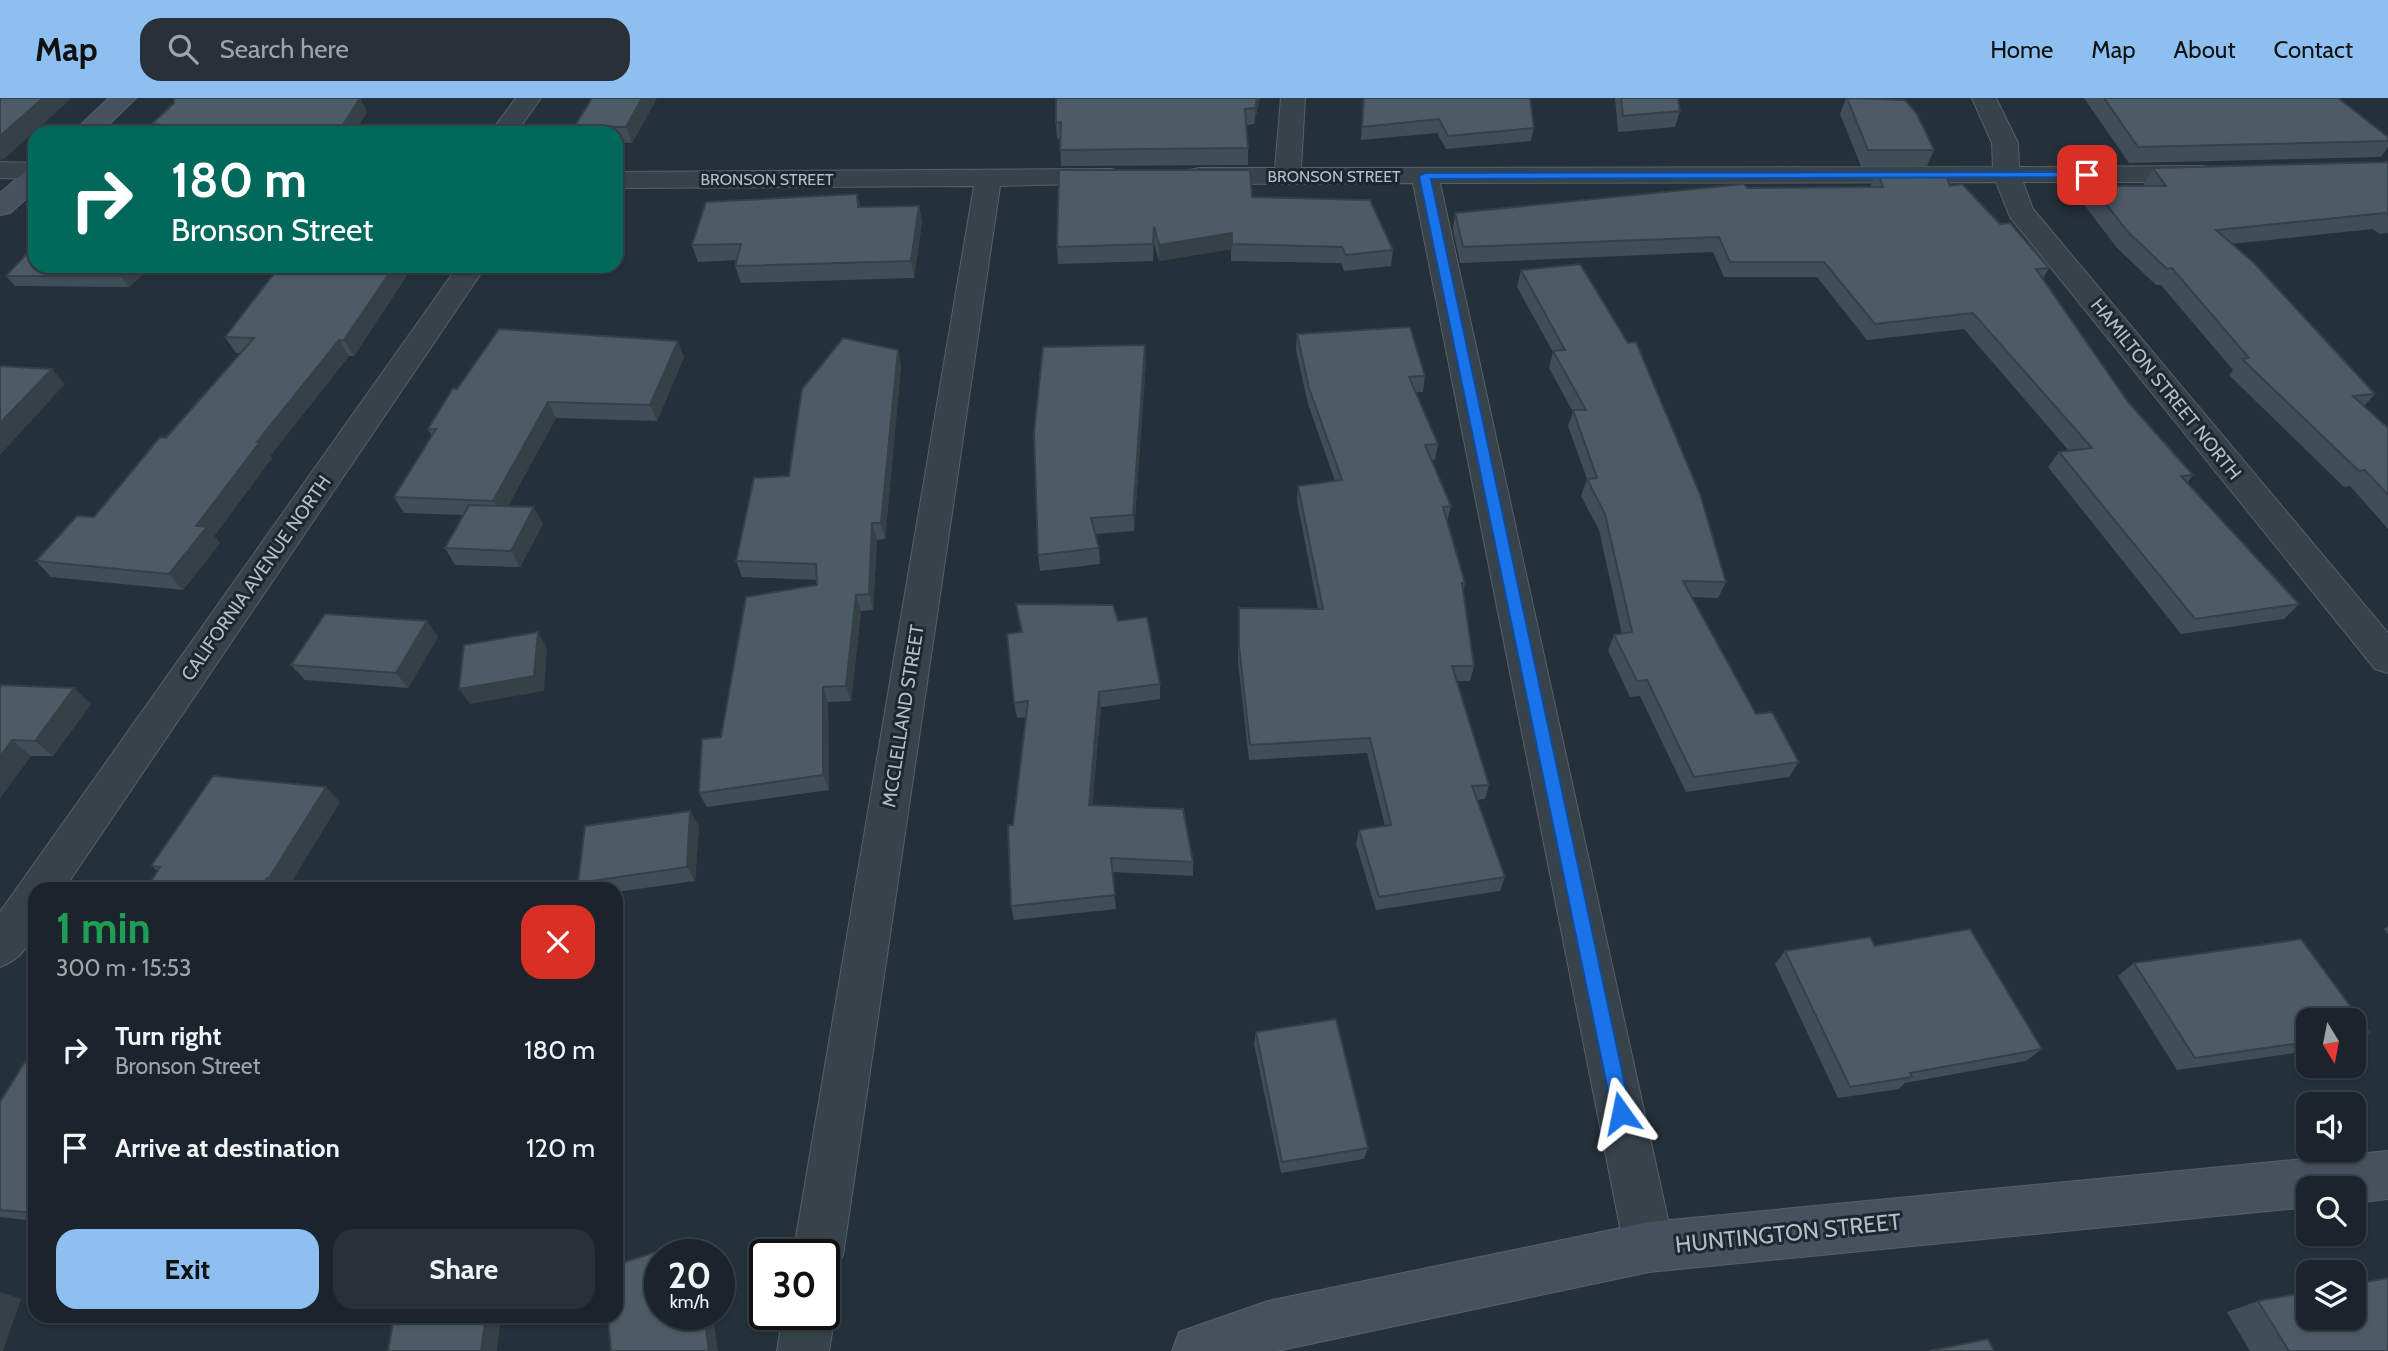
<!DOCTYPE html>
<html lang="en">
<head>
<meta charset="utf-8">
<style>
  body { margin:0; font-family:Cabin,sans-serif; background:#283038; color:#f1f3f6; height:100vh; display:flex; flex-direction:column; font-size:26px; white-space:nowrap }
  * { box-sizing:border-box; margin:0 }
  p { font-size:23px; color:#a0a4a9 }
  .icon { flex:none; width:38px; height:38px; fill:none; stroke:currentColor; stroke-width:2; stroke-linecap:round; stroke-linejoin:round }
  .map { position:relative; flex:1; overflow:hidden }
  .side { position:absolute; left:28px; top:784px; width:595px; height:441px; display:flex; flex-direction:column; background:#1b242c; border-radius:21px; box-shadow:0 2px 5px #0004,0 0 0 2px #394148 }
  .side>* { flex:none }
  .hud { position:absolute; left:28px; top:28px; width:595px; height:147px; border-radius:21px; box-shadow:0 2px 5px #0004,0 0 0 2px #394148; background:#00695c; color:#fff; overflow:hidden }
  .needle { width:46px; rotate:170deg }
  .buttons { position:absolute; left:2296px; top:910px; display:grid; gap:14px }
  .buttons a { display:grid; place-items:center; width:70px; height:70px; border-radius:14px; background:#1b242c; box-shadow:0 2px 5px #0004,0 0 0 2px #394148; font-size:35px }
  .speed { position:absolute; left:644px; top:1141px; display:flex; gap:14px; font-size:35px; font-weight:700; text-align:center }
  .speed>* { display:grid; place-content:center; width:91px; height:91px; border-radius:50%; background:#1b242c; box-shadow:0 2px 5px #0004,0 0 0 2px #394148; line-height:1 }
  .speed small { font-size:18px; font-weight:400 }
  .speed .limit { border:4px solid #111; border-radius:10px; background:#fff; color:#111 }
  .pin { position:absolute; display:grid; place-items:center; width:60px; height:60px; color:#fff; margin:-30px; border-radius:14px; box-shadow:0 4px 10px #0006 }
  .me { position:absolute; width:77px; margin:-38px; rotate:348deg; stroke-linejoin:round; filter:drop-shadow(0 0 5px #0008) }
  .turn { display:flex; align-items:center; gap:24px; height:147px; padding:0 28px; font-size:32px }
  .turn .icon { width:91px; height:91px; stroke-width:2.5 }
  .turn b { display:block; font-size:49px; line-height:60px }
  .round { display:grid; place-items:center; flex:none; width:74px; height:74px; border-radius:21px; background:#283038 }
  .headline { display:flex; align-items:center; justify-content:space-between; height:119px; padding:0 28px }
  h1 { font-size:42px; font-weight:800; line-height:52px; color:#1e9e55 }
  .cta { display:flex; gap:14px; margin-top:auto; padding:14px 28px }
  .cta a { flex:1; height:80px; border-radius:21px; background:#8dc0f1; color:#111; font-size:28px; font-weight:800; line-height:80px; text-align:center }
  .cta a+a { background:#283038; color:#f1f3f6 }
  ul { padding:0; list-style:none }
  li { display:flex; align-items:center; gap:21px; height:98px; padding:0 28px }
  li div { flex:1 }
  li b { display:block; font-size:26px }
  li em { font-style:normal }
  header { display:flex; align-items:center; gap:42px; box-sizing:border-box; height:98px; padding:0 35px; background:#8dc0f1; color:#111 }
  header strong { font-size:33px }
  nav { display:flex; gap:38px; margin-inline-start:auto; font-size:24px }
  .search { width:490px; height:63px; background:#283038; display:flex; align-items:center; gap:18px; box-sizing:border-box; padding:0 24px; border-radius:21px; color:#a0a4a9; font-size:26px }
  .map>svg:first-child { display:block }
  .lines { fill:none; stroke-linecap:round; stroke-linejoin:round }
  .street-casing { stroke:#566068; stroke-width:2 }
  .secondary-casing { stroke:#566068; stroke-width:2 }
  .street { fill:#38424a; fill-rule:evenodd }
  .secondary { fill:#46515d; fill-rule:evenodd }
  .wall { fill:#414e57 }
  .shaded-wall { fill:#354047 }
  .building { fill:#4c5b65; stroke:#354047; stroke-width:2 }
  .route { fill:#1a73e8; stroke:#114b97; stroke-width:2 }
  .labels { text-anchor:middle; dominant-baseline:central; stroke-width:6; stroke-linejoin:round; paint-order:stroke }
  .far-street-label { font-size:16px; fill:#b3bdc6; stroke:#1d272f }
  .street-label { font-size:19px; fill:#b3bdc6; stroke:#1d272f }
  .near-street-label { font-size:23px; fill:#b3bdc6; stroke:#1d272f }
</style>
</head>
<body>
<header>
<strong>Map</strong>
<div class="search"><svg class="icon" aria-label="search" viewBox="0 0 24 24"><circle cx="10" cy="10" r="6"/><path d="M15 15l6 6"/></svg>Search here</div>
<nav><a>Home</a><a>Map</a><a>About</a><a>Contact</a></nav>
</header>
<div class="map">
<svg width="2388" height="1253" viewBox="0 0 2388 1253">
  <rect width="100%" height="100%" fill="#24303a"/>
  <g class="lines">
    <defs>
      <g id="street">
        <path d="M516 0H541L516 35H490Z"/>
        <path d="M1281 0H1305L1301 70 1993 69 1992 45 1972 0H1996L2018 45 2019 69 2203 68 2212 70 2216 76 2212 82 2203 84H2023L2033 111 2388 535V575L2375 571 2010 119 1996 84 1440 85 1674 1149 1667 1167 1649 1174 1631 1167 1624 1149 1413 85 1199 86 1190 84 1186 78 1190 72 1199 70H1275Z"/>
        <path d="M0 64 35 65V81L0 80Z"/>
        <path d="M1111 71 1120 73 1124 79 1120 85 1000 88 843 1157 836 1175 824 1180V1157H793L974 88 616 90V74Z"/>
        <path d="M458 168H486L64 791H35C35 825 38 854 0 869V814Z"/>
        <path d="M824 1196 835 1216 829 1253H777L783 1216H824Z"/>
      </g>
      <g id="secondary">
        <path d="M109 0H136L100 35H72Z"/>
        <path d="M35 71V93L10 115 0 117V95L26 73Z"/>
        <path d="M2388 1053V1101L2354 1105V1090H2308V1109L1649 1174 1277 1253H1172L1179 1234 1268 1203 1649 1124Z"/>
      </g>
    </defs>
    <use href="#street" class="street-casing"/>
    <use href="#secondary" class="secondary-casing"/>
    <use href="#street" class="street"/>
    <use href="#secondary" class="secondary"/>
  </g>
  <g class="wall">
    <path d="M360 0 367 14 354 35H158L152 26Z"/>
    <path d="M657 0 632 45 616 44V35H578L575 28Z"/>
    <path d="M1260 0 1254 26 1247 27 1248 50V67L1061 68 1060 40 1057 41 1056 25Z"/>
    <path d="M1363 0H1530L1534 30 1531 43 1446 51 1437 35 1361 42Z"/>
    <path d="M1615 0H1678L1680 13 1675 29 1618 34Z"/>
    <path d="M1846 0 1934 52 1927 68H1861L1840 16Z"/>
    <path d="M2084 0H2338L2388 39V49L2381 59 2129 65Z"/>
    <path d="M2388 64V135L2380 136 2372 131 2231 146 2375 296 2364 308 2388 330V431L2350 388 2344 389 2229 277 2233 272 2161 187H2156L2117 150 2082 104 2092 88H2145L2144 86 2153 70Z"/>
    <path d="M1877 73 1950 88 2000 126 2049 170 2043 181 2128 304 2193 377 2187 385 2299 506 2284 521 2181 536 2048 369 2059 354 2069 353 1964 231 1867 242 1817 179H1724L1713 154 1460 165 1453 131 1455 115 1747 90 1870 89Z"/>
    <path d="M857 96 860 109 919 108 922 124 914 180 741 185 735 168 737 162 698 164 692 147Z"/>
    <path d="M1252 99 1393 152 1391 168 1344 173 1341 165 1231 163V151L1159 163 1154 145 1153 163 1058 166 1057 149Z"/>
    <path d="M152 168 129 189 15 188 6 178Z"/>
    <path d="M280 168H413L354 258H349L270 358 272 360 214 438 220 445 183 492 51 479 36 463 94 419 240 255H236L225 239Z"/>
    <path d="M1521 172 1726 484 1718 500 1692 499 1756 616 1799 664 1789 679 1686 694 1640 598 1630 599 1608 552 1614 537 1622 536 1599 432 1581 398 1587 381 1568 328 1573 314 1549 270 1553 254 1517 189Z"/>
    <path d="M1297 236 1425 278 1423 294H1415L1438 346 1435 362H1431L1451 408 1447 424 1465 485 1463 494 1474 568 1470 583H1457L1489 687 1485 701 1477 702 1505 779 1500 793 1376 812 1356 746 1359 732 1385 728 1367 655 1249 662 1238 563 1239 510 1318 511 1297 403 1298 388 1335 383 1308 306 1296 252Z"/>
    <path d="M684 259 657 323 556 320 508 408 543 426 520 469 455 467 445 450 463 417 404 415 394 399 432 338 428 331 457 291Z"/>
    <path d="M1146 263 1134 433 1095 436 1099 450 1100 466 1040 473 1038 457Z"/>
    <path d="M901 268 885 441 877 442 873 512 861 513 851 603 828 604 829 692 707 709 699 695 721 639 817 487V482L742 479 736 463 789 378Z"/>
    <path d="M1016 506 1118 523 1160 586V601L1101 609 1092 707 1193 764V778L1112 774 1116 811 1014 822 1011 808 1013 727 1026 619 1017 620 1014 605 1021 535Z"/>
    <path d="M438 539 408 590 305 582 291 567Z"/>
    <path d="M0 587 91 606 53 658H31L0 700Z"/>
    <path d="M340 704 287 791H146L158 773 151 768Z"/>
    <path d="M699 728 695 783 616 794V791H583L578 785Z"/>
    <path d="M2388 828V836L2384 831Z"/>
    <path d="M2301 841 2370 935 2354 944V922H2308V953L2177 972 2118 878 2134 865Z"/>
    <path d="M1875 848 2042 951 2026 963 1905 985 1899 991 1838 1000 1775 866 1785 853Z"/>
    <path d="M1256 934 1368 1050 1364 1061 1281 1075 1254 946Z"/>
    <path d="M35 948V1123L0 1119V1004Z"/>
    <path d="M2258 1203 2388 1253H2250L2227 1214Z"/>
  </g>
  <g class="shaded-wall">
    <path d="M43 0H72L4 61 0 62V38Z"/>
    <path d="M360 0 367 14 354 35H338Z"/>
    <path d="M642 0H657L632 45 626 29Z"/>
    <path d="M1257 0H1260L1254 26 1255 10Z"/>
    <path d="M919 108 922 124 914 180 911 163Z"/>
    <path d="M1154 129V145L1153 163V146Z"/>
    <path d="M1232 135V151L1159 163V147Z"/>
    <path d="M132 168H152L129 189 121 178Z"/>
    <path d="M394 168H413L354 258 344 242Z"/>
    <path d="M339 242 349 258 270 358 272 360 214 438 220 445 183 492 169 476 196 428 257 344Z"/>
    <path d="M678 243 684 259 657 323 650 307Z"/>
    <path d="M1145 247 1146 263 1134 433 1133 417Z"/>
    <path d="M898 252 901 268 885 441 881 425Z"/>
    <path d="M52 271 65 286 0 357V325Z"/>
    <path d="M548 304 556 320 502 419 493 403Z"/>
    <path d="M534 409 543 426 520 469 511 453Z"/>
    <path d="M872 425 877 442 873 512 869 496Z"/>
    <path d="M856 497 861 513 851 603 846 588Z"/>
    <path d="M427 523 438 539 408 590 396 575Z"/>
    <path d="M538 534 547 550 544 593 470 606 459 591Z"/>
    <path d="M823 589 828 604 829 692 823 677Z"/>
    <path d="M74 590 91 606 53 658 35 643Z"/>
    <path d="M1099 594 1101 609 1091 722 1089 707Z"/>
    <path d="M12 642 31 658 0 700V659Z"/>
    <path d="M326 689 340 704 287 791H282L269 780Z"/>
    <path d="M690 713 699 728 695 783 687 769Z"/>
    <path d="M267 780 280 791H260Z"/>
    <path d="M695 1141 705 1150 706 1157H697Z"/>
    <path d="M0 1194 21 1201 3 1253H0Z"/>
    <path d="M704 1216H713L718 1253H709Z"/>
    <path d="M486 1218H501L497 1253H481Z"/>
  </g>
  <g class="building">
    <path d="M0 0H43L0 38Z"/>
    <path d="M174 0H360L338 35H261L152 26 174 5Z"/>
    <path d="M592 0H642L626 29 575 28Z"/>
    <path d="M1056 0H1257L1255 10 1245 11 1248 50 1060 52 1061 24 1056 25Z"/>
    <path d="M1364 0H1530L1534 30 1448 38 1439 21 1362 29Z"/>
    <path d="M1621 0H1678L1680 13 1623 18Z"/>
    <path d="M1847 0 1905 2 1917 16 1934 52H1868Z"/>
    <path d="M2104 0H2338L2388 39V43L2138 49Z"/>
    <path d="M2388 64V117L2385 115 2216 132 2254 165 2375 296 2353 298 2388 330V397L2365 372 2359 373 2242 261 2249 260 2172 170 2167 171 2128 134 2092 88H2166L2153 70Z"/>
    <path d="M1059 72H1250L1252 99 1370 102 1393 152 1346 157 1342 149 1232 146V135L1159 147 1154 129 1153 146 1057 149Z"/>
    <path d="M1877 73H1944L1950 88 1962 86 2000 126 2010 125 2049 170 2036 171 2128 304 2193 377 2181 378 2299 506 2195 521 2059 354 2092 350 1973 215 1875 226 1824 164H1730L1719 139 1463 149 1455 115 1744 86 1747 90 1883 89Z"/>
    <path d="M857 96 858 109 919 108 911 163 735 168 741 146 692 147 706 104Z"/>
    <path d="M35 147V168H132L121 178H6Z"/>
    <path d="M1580 166 1628 245 1636 244 1700 396 1726 484 1683 483 1756 616 1772 614 1799 664 1694 679 1647 582 1637 583 1614 537 1632 534 1605 416 1587 381 1597 380 1573 312H1586L1553 253 1565 252 1521 172Z"/>
    <path d="M280 168H394L344 242H339L257 344H260L196 428 207 429 169 476 36 463 77 418 94 419 160 339 166 340 254 240 225 239Z"/>
    <path d="M1410 229 1425 278 1409 279 1438 346 1425 347 1451 408 1443 409 1465 485H1462L1474 568H1452L1489 687 1472 688 1505 779 1379 799 1359 732 1391 727 1370 640 1250 647 1239 548V510L1323 511 1298 388 1342 382 1309 290 1297 236Z"/>
    <path d="M499 231 678 243 650 307 548 304 493 403 394 399 436 331H428L453 290 457 291Z"/>
    <path d="M843 240 898 252 881 425H872L869 496 856 497 846 588 823 589V677L699 695 702 641 721 639 746 499 817 487 816 466 736 463 754 380 789 378 802 291Z"/>
    <path d="M1145 247 1133 417 1091 420 1099 450 1038 457 1034 335 1043 249Z"/>
    <path d="M0 268 52 271 0 325Z"/>
    <path d="M469 407 534 409 511 453 445 450Z"/>
    <path d="M1016 506 1113 507 1118 523 1147 519 1160 586 1099 594 1089 707 1183 711 1193 764 1111 760 1115 797 1011 808 1008 727H1013L1028 603 1014 605 1007 536 1022 534Z"/>
    <path d="M325 516 427 523 396 575 291 567Z"/>
    <path d="M538 534 534 578 459 591 464 547Z"/>
    <path d="M0 587 74 590 35 643 12 642 0 659Z"/>
    <path d="M213 678 326 689 269 780H267L260 791H146L160 769 151 768Z"/>
    <path d="M690 713 687 769 578 785 585 728Z"/>
    <path d="M1970 831 2042 951 1910 975 1912 979 1850 989 1785 853 1870 839 1875 848Z"/>
    <path d="M2301 841 2370 935 2354 938V922H2308V944L2195 960 2134 865Z"/>
    <path d="M1336 921 1368 1050 1282 1064 1256 934Z"/>
    <path d="M35 948V1115L0 1112V1004Z"/>
    <path d="M695 1141 697 1157H660V1216H704L709 1253H611L608 1218H616V1167Z"/>
    <path d="M2388 1180V1253H2289L2258 1203 2308 1194V1220H2354V1186Z"/>
    <path d="M394 1218H486L481 1253H388Z"/>
    <path d="M1988 1241 1994 1253H1929Z"/>
  </g>
  <path class="route" d="M2087 74 2091 75V79L1431 81 1631 1015 1628 1022 1621 1025 1614 1022 1419 78 1425 75Z"/>
  <g class="labels">
    <g class="far-street-label">
      <text x="1334" y="78">BRONSON STREET</text>
      <text x="767" y="81">BRONSON STREET</text>
    </g>
    <g class="street-label">
      <text transform="translate(2166 291) rotate(51)">HAMILTON STREET NORTH</text>
      <text transform="translate(256 480) rotate(-55)">CALIFORNIA AVENUE NORTH</text>
      <text transform="translate(903 618) rotate(-81)">MCCLELLAND STREET</text>
    </g>
    <g class="near-street-label">
      <text transform="translate(1788 1135) rotate(-6)">HUNTINGTON STREET</text>
    </g>
  </g>
</svg>
<div class="buttons">
<a><svg class="needle" viewBox="-14 -14 28 28"><path d="M0-13l5 13h-10z" fill="#e53935"/><path d="M0 13l5-13h-10z" fill="#a0a4a9"/></svg></a>
<a><svg class="icon" aria-label="sound" viewBox="0 0 24 24"><path d="M4 9h4l5-4v14l-5-4H4zM17 9q2 3 0 6"/></svg></a>
<a><svg class="icon" aria-label="search" viewBox="0 0 24 24"><circle cx="10" cy="10" r="6"/><path d="M15 15l6 6"/></svg></a>
<a><svg class="icon" aria-label="layers" viewBox="0 0 24 24"><path d="M12 4l9 5-9 5-9-5zM3 14l9 5 9-5"/></svg></a>
</div>
<div class="speed"><div>20<small>km/h</small></div><div class="limit">30</div></div>
<div class="pin" style="left:2087px;top:77px;background:#d93025"><svg class="icon" aria-label="arrive" viewBox="0 0 24 24"><path d="M6 21V4h12l-3 4 3 4H6"/></svg></div>
<svg class="me" style="left:1621px;top:1015px" viewBox="-20 -20 40 40"><path d="M0-17L14 15 0 8-14 15z" fill="#1a73e8" stroke="#fff" stroke-width="4"/></svg>
<div class="hud">
<div class="turn"><svg class="icon" aria-label="right" viewBox="0 0 24 24"><path d="M7 20v-9h11M14 6l5 5-5 5"/></svg><div><b>180 m</b>Bronson Street</div></div>
</div>
<section class="side">
<div class="headline"><div><h1>1 min</h1><p>300 m · 15:53</p></div><a class="round" style="background:#d93025;color:#fff"><svg class="icon" aria-label="close" viewBox="0 0 24 24"><path d="M6 6l12 12M18 6L6 18"/></svg></a></div>
<ul>
<li><svg class="icon" aria-label="right" viewBox="0 0 24 24"><path d="M7 20v-9h11M14 6l5 5-5 5"/></svg><div><b>Turn right</b><p>Bronson Street</p></div><em>180 m</em></li>
<li><svg class="icon" aria-label="arrive" viewBox="0 0 24 24"><path d="M6 21V4h12l-3 4 3 4H6"/></svg><div><b>Arrive at destination</b></div><em>120 m</em></li>
</ul>
<div class="cta"><a>Exit</a><a>Share</a></div>
</section>
</div>
</body>
</html>
